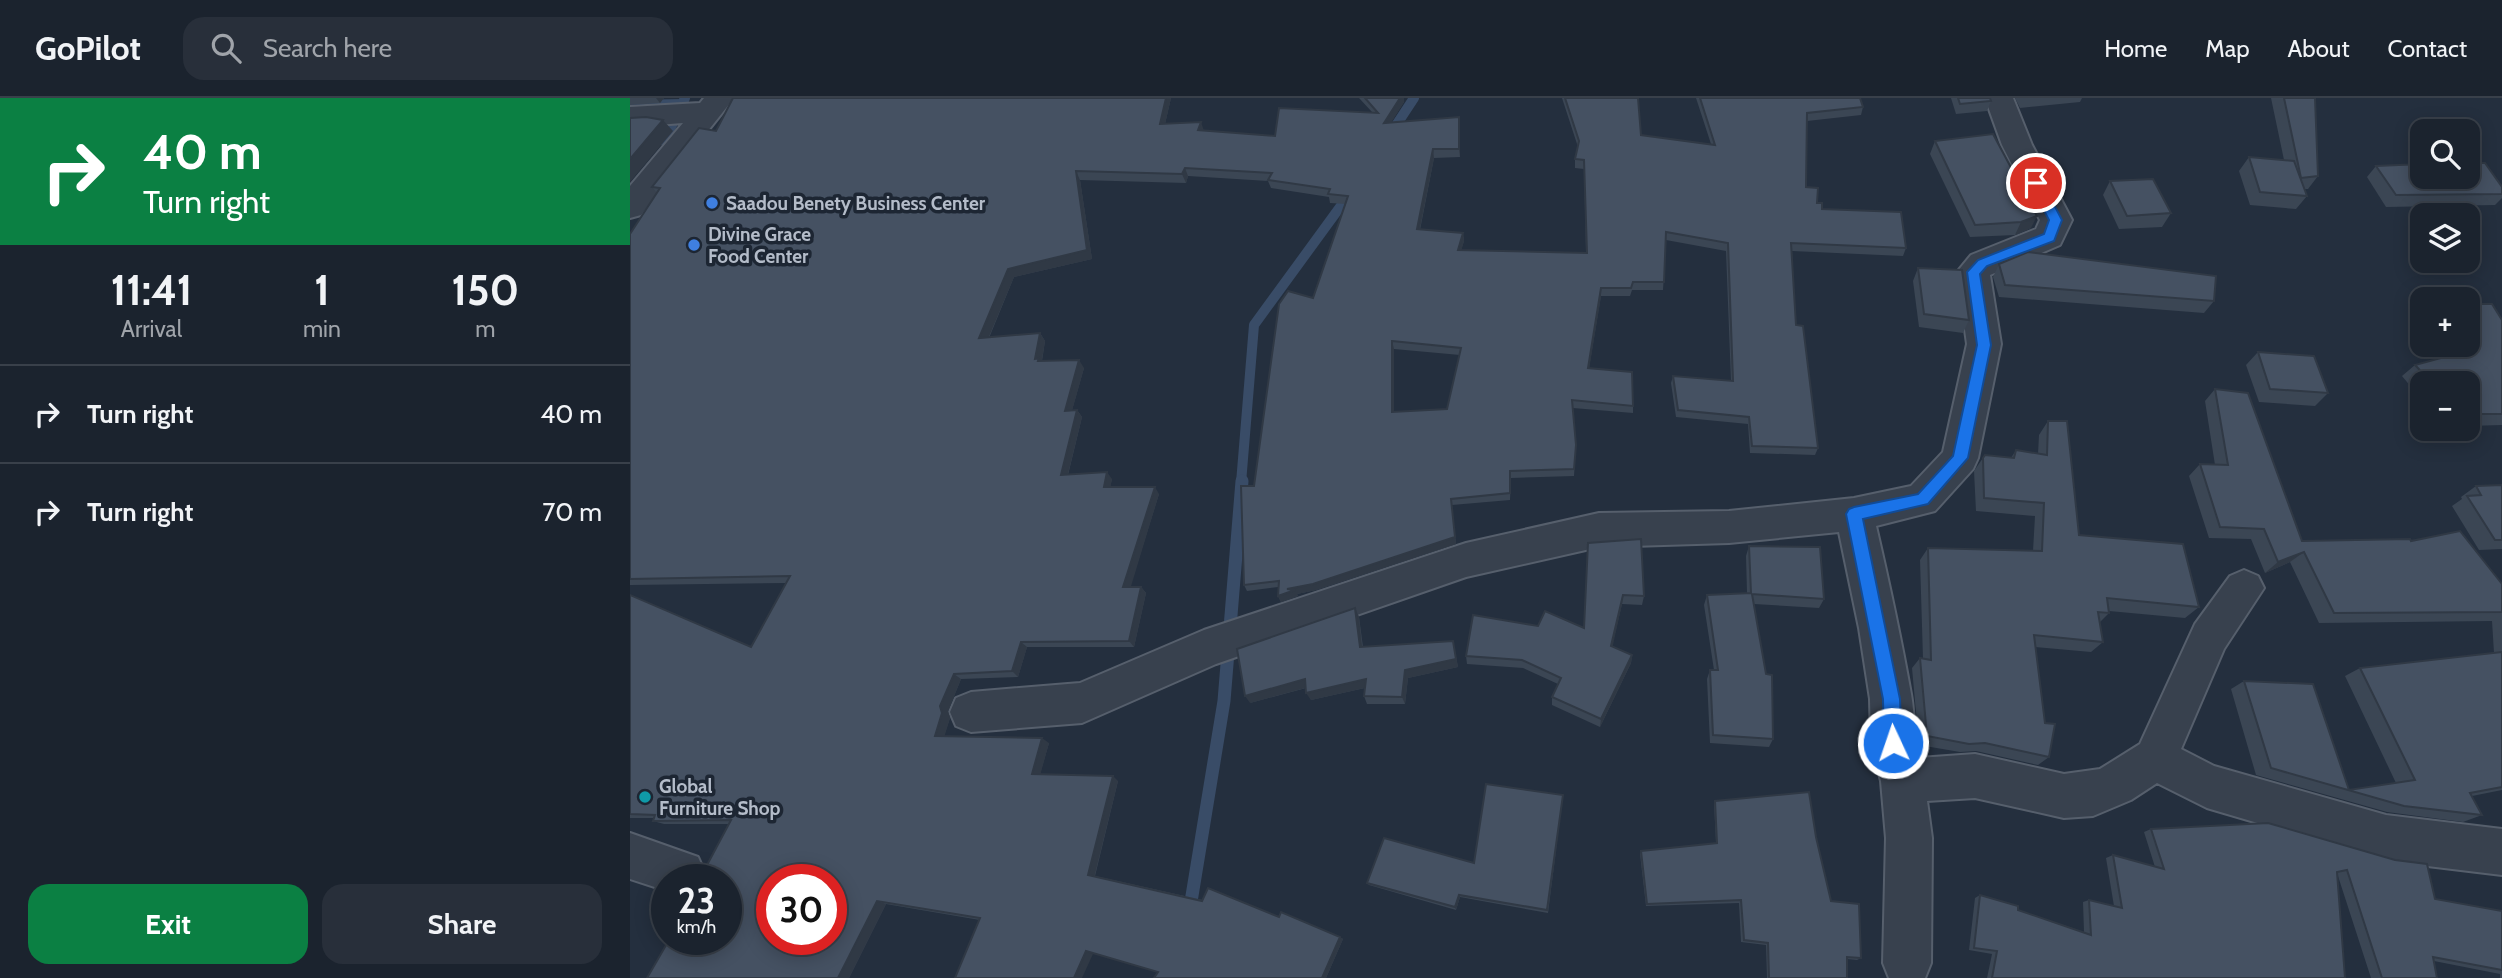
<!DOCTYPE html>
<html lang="en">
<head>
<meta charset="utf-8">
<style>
  body { margin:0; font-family:Cabin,sans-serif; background:#282f3a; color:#f1f3f6; height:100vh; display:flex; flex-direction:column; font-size:26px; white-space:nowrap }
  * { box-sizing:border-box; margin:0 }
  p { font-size:23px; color:#a0a4aa }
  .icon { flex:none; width:38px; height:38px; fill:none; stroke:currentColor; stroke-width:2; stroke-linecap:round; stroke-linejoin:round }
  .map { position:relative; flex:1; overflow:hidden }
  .details { display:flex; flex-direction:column; background:#1b232e; width:630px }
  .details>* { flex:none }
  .hud { background:#0b8043; color:#fff; overflow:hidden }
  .controls { position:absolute; left:1780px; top:21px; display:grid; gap:14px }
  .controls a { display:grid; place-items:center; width:70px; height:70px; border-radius:14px; background:#1b232e; box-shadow:0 4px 18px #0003,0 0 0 2px #39404a; font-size:35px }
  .speed { position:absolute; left:21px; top:766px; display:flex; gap:14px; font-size:35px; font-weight:700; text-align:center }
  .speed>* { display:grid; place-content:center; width:91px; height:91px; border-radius:50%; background:#1b232e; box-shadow:0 4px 18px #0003,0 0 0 2px #39404a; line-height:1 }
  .speed small { font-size:18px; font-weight:400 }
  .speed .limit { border:10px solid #d22; background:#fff; color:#111 }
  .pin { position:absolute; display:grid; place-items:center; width:60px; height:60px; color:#fff; margin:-30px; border:4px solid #fff; border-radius:50%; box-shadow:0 2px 7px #0007 }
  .me { position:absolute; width:77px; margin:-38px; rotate:357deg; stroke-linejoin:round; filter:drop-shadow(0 0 5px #0008) }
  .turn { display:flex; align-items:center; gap:24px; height:147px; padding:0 28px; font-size:32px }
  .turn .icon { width:91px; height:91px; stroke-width:2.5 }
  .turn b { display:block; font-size:49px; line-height:60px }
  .eta { display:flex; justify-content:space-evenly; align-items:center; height:119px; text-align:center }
  .eta b { font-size:42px; font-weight:700; line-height:49px }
  .cta { display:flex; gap:14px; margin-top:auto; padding:14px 28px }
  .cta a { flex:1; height:80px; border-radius:21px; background:#0b8043; color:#fff; font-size:28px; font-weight:700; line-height:80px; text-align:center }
  .cta a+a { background:#282f3a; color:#f1f3f6 }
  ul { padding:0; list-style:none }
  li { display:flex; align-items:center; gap:21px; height:98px; padding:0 28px; border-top:2px solid #39404a }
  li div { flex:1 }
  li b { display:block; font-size:26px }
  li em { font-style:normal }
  header { display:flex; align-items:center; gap:42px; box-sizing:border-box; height:98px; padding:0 35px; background:#1b232e; border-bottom:2px solid #39404a }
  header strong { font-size:33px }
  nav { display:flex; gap:38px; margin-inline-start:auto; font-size:24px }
  .search { width:490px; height:63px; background:#282f3a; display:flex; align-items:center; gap:18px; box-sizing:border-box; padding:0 24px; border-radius:21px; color:#a0a4aa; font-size:26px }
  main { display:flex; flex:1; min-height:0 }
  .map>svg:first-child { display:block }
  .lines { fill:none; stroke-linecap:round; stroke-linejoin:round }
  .stream-far1 { stroke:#394c67; stroke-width:10 }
  .stream { stroke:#394c67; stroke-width:13 }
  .minor-casing { stroke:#565f6c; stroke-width:4 }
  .minor { fill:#38414e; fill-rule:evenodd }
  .wall { fill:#3b4654; fill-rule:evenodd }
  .shaded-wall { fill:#303945 }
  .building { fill:#455162; stroke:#303945; stroke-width:2; fill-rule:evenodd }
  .route { fill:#1a73e8; stroke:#114b97; stroke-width:2 }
  .shop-dot { fill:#3f7fe0; stroke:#1d2633; stroke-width:2.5 }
  .culture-dot { fill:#0f9aa8; stroke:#1d2633; stroke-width:2.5 }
  .labels { text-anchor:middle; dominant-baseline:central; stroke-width:7; stroke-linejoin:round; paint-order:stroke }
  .poi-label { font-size:19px; font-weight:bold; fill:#b4bcc9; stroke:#1d2633; text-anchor:start }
</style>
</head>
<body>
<header>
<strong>GoPilot</strong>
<div class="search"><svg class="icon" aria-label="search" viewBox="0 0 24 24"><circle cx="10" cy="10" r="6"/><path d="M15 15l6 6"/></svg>Search here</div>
<nav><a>Home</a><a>Map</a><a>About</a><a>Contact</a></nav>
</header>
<main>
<section class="details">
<div class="hud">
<div class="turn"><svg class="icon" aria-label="right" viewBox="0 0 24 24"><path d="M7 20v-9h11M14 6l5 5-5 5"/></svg><div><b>40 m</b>Turn right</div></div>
</div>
<div class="eta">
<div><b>11:41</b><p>Arrival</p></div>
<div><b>1</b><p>min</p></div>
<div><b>150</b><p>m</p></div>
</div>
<ul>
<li><svg class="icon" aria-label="right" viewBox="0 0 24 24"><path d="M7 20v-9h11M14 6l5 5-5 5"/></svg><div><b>Turn right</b></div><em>40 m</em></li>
<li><svg class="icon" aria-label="right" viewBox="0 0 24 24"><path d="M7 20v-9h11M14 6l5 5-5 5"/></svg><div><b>Turn right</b></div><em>70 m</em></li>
</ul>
<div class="cta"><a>Exit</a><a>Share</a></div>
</section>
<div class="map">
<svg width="1872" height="880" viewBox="0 0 1872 880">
  <rect width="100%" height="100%" fill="#242f3e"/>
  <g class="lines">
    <g class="stream-far1">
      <path d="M0 7 52 6"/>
      <path d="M759 38 784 0"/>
      <path d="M31 42 41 29 55 0"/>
      <path d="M611 385 624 227 721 94"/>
    </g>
    <path class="stream" d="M559 816 594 603 612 383"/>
    <defs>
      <g id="minor">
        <path d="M74 0H104L11 117 0 120V88L53 25 0 29V9L70 5Z"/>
        <path d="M1355 0H1383L1402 47 1442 122 1430 147 1360 177 1371 246 1348 360 1343 371 1305 413 1246 428C1259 484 1271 540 1281 596 1285 618 1283 639 1289 660L1345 656 1434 676 1470 671 1510 646 1565 526 1600 478 1614 472 1628 478 1634 490 1594 551 1551 651 1584 668 1756 717 1872 731V777L1756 763 1577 710 1527 685 1501 702 1463 718 1434 720 1345 700 1297 703 1302 740 1301 865 1295 880H1259L1253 865 1256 740 1251 683 1241 645 1240 601 1229 530 1209 434 1099 445 969 449 836 479 586 566 452 625 341 634 326 628 320 614 326 600 341 594 450 585 574 532 836 445 969 415 1099 413 1224 400 1281 388 1313 354 1337 246 1327 174 1341 157 1406 131 1410 122 1372 47Z"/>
        <path d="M0 735 68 759 75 775 72 782H37V793L0 781Z"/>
      </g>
    </defs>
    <use href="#minor" class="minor-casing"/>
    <use href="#minor" class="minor"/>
  </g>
  <g class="wall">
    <path d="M0 0H34L30 5 0 7Z"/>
    <path d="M103 0H541L535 26 574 33 645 38 742 14 729 0H774V4L761 24 830 28V59L804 60 790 132 833 135 834 143 831 152 956 155 954 71 945 70V61L948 49 932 0H1008L1011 37 1081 46 1066 0H1230L1233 9 1231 17 1177 23 1176 89 1192 111 1276 150 1273 158 1162 153 1166 227 1188 350 1185 357 1120 355 1118 326 1046 319 1041 285 1043 278 1101 283 1096 153 1036 142 1033 192H1002L1000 198H971L959 270 1003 308V315L943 310 946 347 944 378 881 380 880 402 822 407 826 446 686 492 667 496 668 498 651 504 648 498V489L617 493 614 487 624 388 683 200 716 106 700 105 699 99 641 90 638 83 558 78 556 85 450 82 462 161 384 179 359 240 410 235 415 243 412 263 454 270 442 312H447L452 319 438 377 482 381 480 389 529 396 500 489H511L516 495 504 549H397L388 579 331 581 318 613 320 620 314 638 419 645 410 676 488 683 465 778 649 819 710 839 713 841 696 880H524L528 874 350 822 256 806 219 880H17L31 856 99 726H34L23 723V720H0V497L121 549 156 485 0 487V136L27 95 22 89 86 33ZM764 251 830 257 817 311 764 314Z"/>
    <path d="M1321 0H1360L1361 3 1357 13 1326 16Z"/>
    <path d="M1385 0H1452L1450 4 1390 10Z"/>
    <path d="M1641 0H1685L1688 78 1678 91H1674L1677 98 1666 111 1620 107 1609 73 1619 59 1654 62Z"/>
    <path d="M1305 43 1401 130 1385 137 1340 139 1300 56Z"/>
    <path d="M1746 68 1872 89V100L1865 107 1756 109 1737 79Z"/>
    <path d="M1480 83 1541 115 1532 129 1489 131 1473 97Z"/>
    <path d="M1369 166 1584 203 1574 215 1369 199 1363 179Z"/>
    <path d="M1288 170 1339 222 1333 235 1289 229 1283 183Z"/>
    <path d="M1792 208V235L1781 218Z"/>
    <path d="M1872 222V327L1838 328V285H1792V302L1772 278 1785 267 1808 261 1799 247H1838Z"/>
    <path d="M1628 254 1698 295 1685 308 1629 304 1616 267Z"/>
    <path d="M1585 291 1672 443H1781L1872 514V692L1842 698 1852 717 1833 724 1757 714 1626 677 1601 591 1614 583 1719 692 1766 685 1715 578 1730 570 1864 555 1862 523 1689 525 1660 464 1635 475 1621 441 1579 440 1559 378 1570 366 1585 367 1575 303Z"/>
    <path d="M1418 323 1449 437 1569 509 1555 520 1479 513V515L1470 524 1473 544 1461 554 1405 549 1419 659 1408 667 1346 653 1330 654 1289 647 1282 570 1290 560 1293 561 1290 462 1298 450 1403 453 1405 418 1346 413 1344 373 1355 357 1381 360 1386 352 1408 356 1409 337Z"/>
    <path d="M1872 387V451L1849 452 1822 408 1832 401 1831 399 1846 388Z"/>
    <path d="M958 445 1014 498 1012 507 992 506 982 548 1002 557 1001 565 970 629 922 607V599L928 586 893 570 837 566 836 558 908 528 954 530Z"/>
    <path d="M1119 448 1194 501 1189 510 1124 506 1143 641 1139 649 1080 645 1077 581 1080 572H1084L1074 507 1077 497 1117 495 1116 458Z"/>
    <path d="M725 510 729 519 733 549 823 543 828 569 778 580 775 606H737L734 598 735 590 681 602 676 590 620 605Z"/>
    <path d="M933 697 918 815 830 799 826 812 739 787 737 785 844 765Z"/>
    <path d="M1085 703 1186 739 1201 803 1231 860 1227 862 1217 861V880H1137L1136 847 1111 844 1109 805 1016 808 1010 756 1011 753 1086 745 1084 706Z"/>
    <path d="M1638 725 1805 801 1872 813V880H1870V876L1804 863 1807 880H1741L1707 775 1715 880H1357L1362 856 1339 852 1345 800 1350 797 1388 812 1454 834 1453 804 1459 802 1484 808 1476 760 1483 757 1525 769 1514 734 1521 731Z"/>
  </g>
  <g class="shaded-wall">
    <path d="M26 0H34L30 5Z"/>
    <path d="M536 0H541L533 35 530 26Z"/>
    <path d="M770 0H774V4L756 33 754 25Z"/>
    <path d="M829 19 830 28V59L829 51Z"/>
    <path d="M33 22 43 33 0 84V61Z"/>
    <path d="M571 24 574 33 568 32Z"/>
    <path d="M803 51 804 60 788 140 787 131Z"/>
    <path d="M555 70 558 78 556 85 552 76Z"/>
    <path d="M446 73 450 82 462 161 384 179 355 248 349 240 378 171Z"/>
    <path d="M1407 118 1401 130 1385 137 1391 124Z"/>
    <path d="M833 135 834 143 829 160 828 152Z"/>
    <path d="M971 190V198L958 278V270Z"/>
    <path d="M410 235 415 243 411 267 405 261Z"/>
    <path d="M762 243 764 251V321L762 314Z"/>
    <path d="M449 262 454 270 440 320 435 313Z"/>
    <path d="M447 312 452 319 436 384 431 377Z"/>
    <path d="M477 374 482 381 479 396 474 389Z"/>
    <path d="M525 389 529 396 499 495 493 489Z"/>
    <path d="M821 401 826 446 686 492 667 496 668 498 651 504 648 498 657 491Z"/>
    <path d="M1674 454 1660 464 1635 475 1648 464Z"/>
    <path d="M511 489 516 495 504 549 499 543Z"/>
    <path d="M993 497 992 506 981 556V548Z"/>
    <path d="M725 510 729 519 733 557 730 549Z"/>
    <path d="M823 543 828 569 778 580 775 606 772 599 775 572Z"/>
    <path d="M391 544 397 549 388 579 382 573Z"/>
    <path d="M1002 557 1001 565 970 629 971 621Z"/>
    <path d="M324 576 331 581 318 613 320 620 313 643 305 638 310 608Z"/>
    <path d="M675 581 679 589 620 605 615 598Z"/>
    <path d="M736 581 739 589 681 602 676 595Z"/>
    <path d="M412 640 419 645 409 681 402 676Z"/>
    <path d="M483 678 488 683 464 780 458 777Z"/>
    <path d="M829 797 830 799 826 812 825 809Z"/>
    <path d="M247 803 256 806 219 880H208Z"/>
    <path d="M710 839 713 841 696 880H692Z"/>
    <path d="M456 853 463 856 452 880H444Z"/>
  </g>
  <g class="building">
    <path d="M103 0H536L530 26 571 24 568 32 645 38 649 10 748 15 735 0H770L754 25 829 19V51H803L787 131 833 135 828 152 957 155 954 62 945 61 949 43 935 0H1008L1011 37 1085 47 1070 0H1230L1233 9 1177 15 1176 89 1188 90 1187 105H1192V111L1271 114 1276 150 1161 145 1166 227 1173 228 1188 350 1122 348 1119 319 1048 312 1043 278 1103 283 1098 145 1036 134 1034 184H1003L1001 190H971L958 270 1002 274 1003 308 942 302 946 347 944 371 880 373V395L821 401 825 439 683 486 657 491 665 492 648 498 649 483 614 487 611 388H624L649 206 658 193 683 200 718 98 698 96 700 91 638 82 642 75 555 70 552 76 446 73 457 152 378 171 349 240 410 235 405 261 409 260 408 263 449 262 435 313 447 312 431 377 477 374 474 389H525L493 489H511L499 543 391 544 382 573 324 576 310 608 312 615 305 638 412 640 402 676 483 678 458 777 572 803 578 790 649 819 651 814 710 839 692 880H524L528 874 456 853 444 880H325L350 820 247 803 208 880H17L39 842H96V782H69L101 722 23 723 25 717 0 716V497L121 549 160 478 0 481V136L30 90 22 89 69 30 86 33ZM762 243 831 250 817 311 762 314ZM142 782H201V842H142Z"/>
    <path d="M1328 0H1360L1361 3 1330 6Z"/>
    <path d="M1654 0H1685L1688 78 1671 80Z"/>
    <path d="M16 19 33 22 0 61V20Z"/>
    <path d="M1363 36 1407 118 1391 124 1345 127 1305 43Z"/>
    <path d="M1619 59 1664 63 1677 98 1630 94Z"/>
    <path d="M1838 65H1855L1872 89V96L1766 97 1746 68 1792 66V79H1838Z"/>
    <path d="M1523 81 1541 115 1497 118 1480 83Z"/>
    <path d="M1398 154 1586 178 1584 203 1375 187 1369 166Z"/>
    <path d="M1288 170 1332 172 1339 222 1294 216Z"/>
    <path d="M1838 206H1862L1872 222V316H1838V285H1802L1785 267 1826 256 1820 247H1838Z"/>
    <path d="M1628 254 1684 258 1698 295 1640 291Z"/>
    <path d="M1585 291 1618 295 1672 443 1780 441 1781 443 1830 433 1872 486V514L1704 515 1674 454 1648 464 1634 431 1590 429 1570 366 1598 367Z"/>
    <path d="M1418 323H1437L1449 437 1553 446 1569 509 1477 500 1479 515 1468 514 1473 544 1404 537 1415 625 1425 626 1419 659 1355 645 1339 646 1297 638 1290 560 1301 562 1298 450 1412 453 1414 405 1354 400 1353 360 1355 357 1384 360 1386 352 1417 357Z"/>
    <path d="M1872 387V442H1865L1837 398 1851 397 1846 388Z"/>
    <path d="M1011 441 1014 498 993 497 981 548 1002 557 971 621 922 599 931 580 892 562 836 558 843 517 908 528 915 513 954 530 958 445Z"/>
    <path d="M1119 448 1190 449 1194 501 1122 496 1136 576 1142 577 1143 641 1083 637 1080 572H1088L1077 497 1121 495Z"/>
    <path d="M725 510 730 549 823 543 826 561 775 572 772 599 734 598 736 581 676 595 675 581 615 598 607 551Z"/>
    <path d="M1872 554V689L1840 695 1852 717 1774 708 1641 670 1614 583 1683 586 1719 692 1785 682 1730 570Z"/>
    <path d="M856 686 933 697 917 812 829 797 825 809 737 785 754 740 844 765Z"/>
    <path d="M1179 694 1186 739 1201 803 1229 806 1231 860 1217 859V880H1139L1138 845 1114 842 1111 802 1017 806 1011 753 1087 745 1085 703Z"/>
    <path d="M1638 725 1765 762 1797 766 1805 801 1872 813V872L1803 859 1807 880H1752L1717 772 1707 774 1715 880H1362L1367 853 1344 850 1350 797 1388 808V812L1461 837 1459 802 1492 810 1483 757 1534 771 1521 731Z"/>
  </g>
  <path class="route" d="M1406 80 1411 82 1432 122 1424 143 1357 168 1350 176 1361 247 1338 360 1298 406 1233 421 1270 601 1272 645 1270 651 1263 654 1257 651 1254 645 1253 601 1216 416 1219 411 1224 409 1288 396 1323 358 1347 247 1337 174 1348 162 1414 136 1419 122 1400 85Z"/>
  <g class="shop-dot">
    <circle cx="82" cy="105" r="7"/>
    <circle cx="64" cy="147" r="7"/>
  </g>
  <circle class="culture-dot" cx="15" cy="699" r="7"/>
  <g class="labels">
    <g class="poi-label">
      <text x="96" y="105">Saadou Benety Business Center</text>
      <text x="78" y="136">Divine Grace<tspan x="78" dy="22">Food Center</tspan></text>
      <text x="29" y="688">Global<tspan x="29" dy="22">Furniture Shop</tspan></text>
    </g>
  </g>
</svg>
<div class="controls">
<a><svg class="icon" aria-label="search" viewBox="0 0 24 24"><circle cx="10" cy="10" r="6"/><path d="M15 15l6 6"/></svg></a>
<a><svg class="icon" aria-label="layers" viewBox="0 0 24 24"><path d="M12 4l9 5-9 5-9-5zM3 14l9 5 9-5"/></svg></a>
<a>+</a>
<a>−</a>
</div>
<div class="speed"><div>23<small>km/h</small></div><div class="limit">30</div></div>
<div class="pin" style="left:1406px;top:85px;background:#d93025"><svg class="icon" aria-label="arrive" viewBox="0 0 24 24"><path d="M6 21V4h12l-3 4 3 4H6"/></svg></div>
<svg class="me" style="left:1263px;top:645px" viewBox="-20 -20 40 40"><circle r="17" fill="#1a73e8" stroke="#fff" stroke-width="3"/><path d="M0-11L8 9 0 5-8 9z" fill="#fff"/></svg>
</div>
</main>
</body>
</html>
